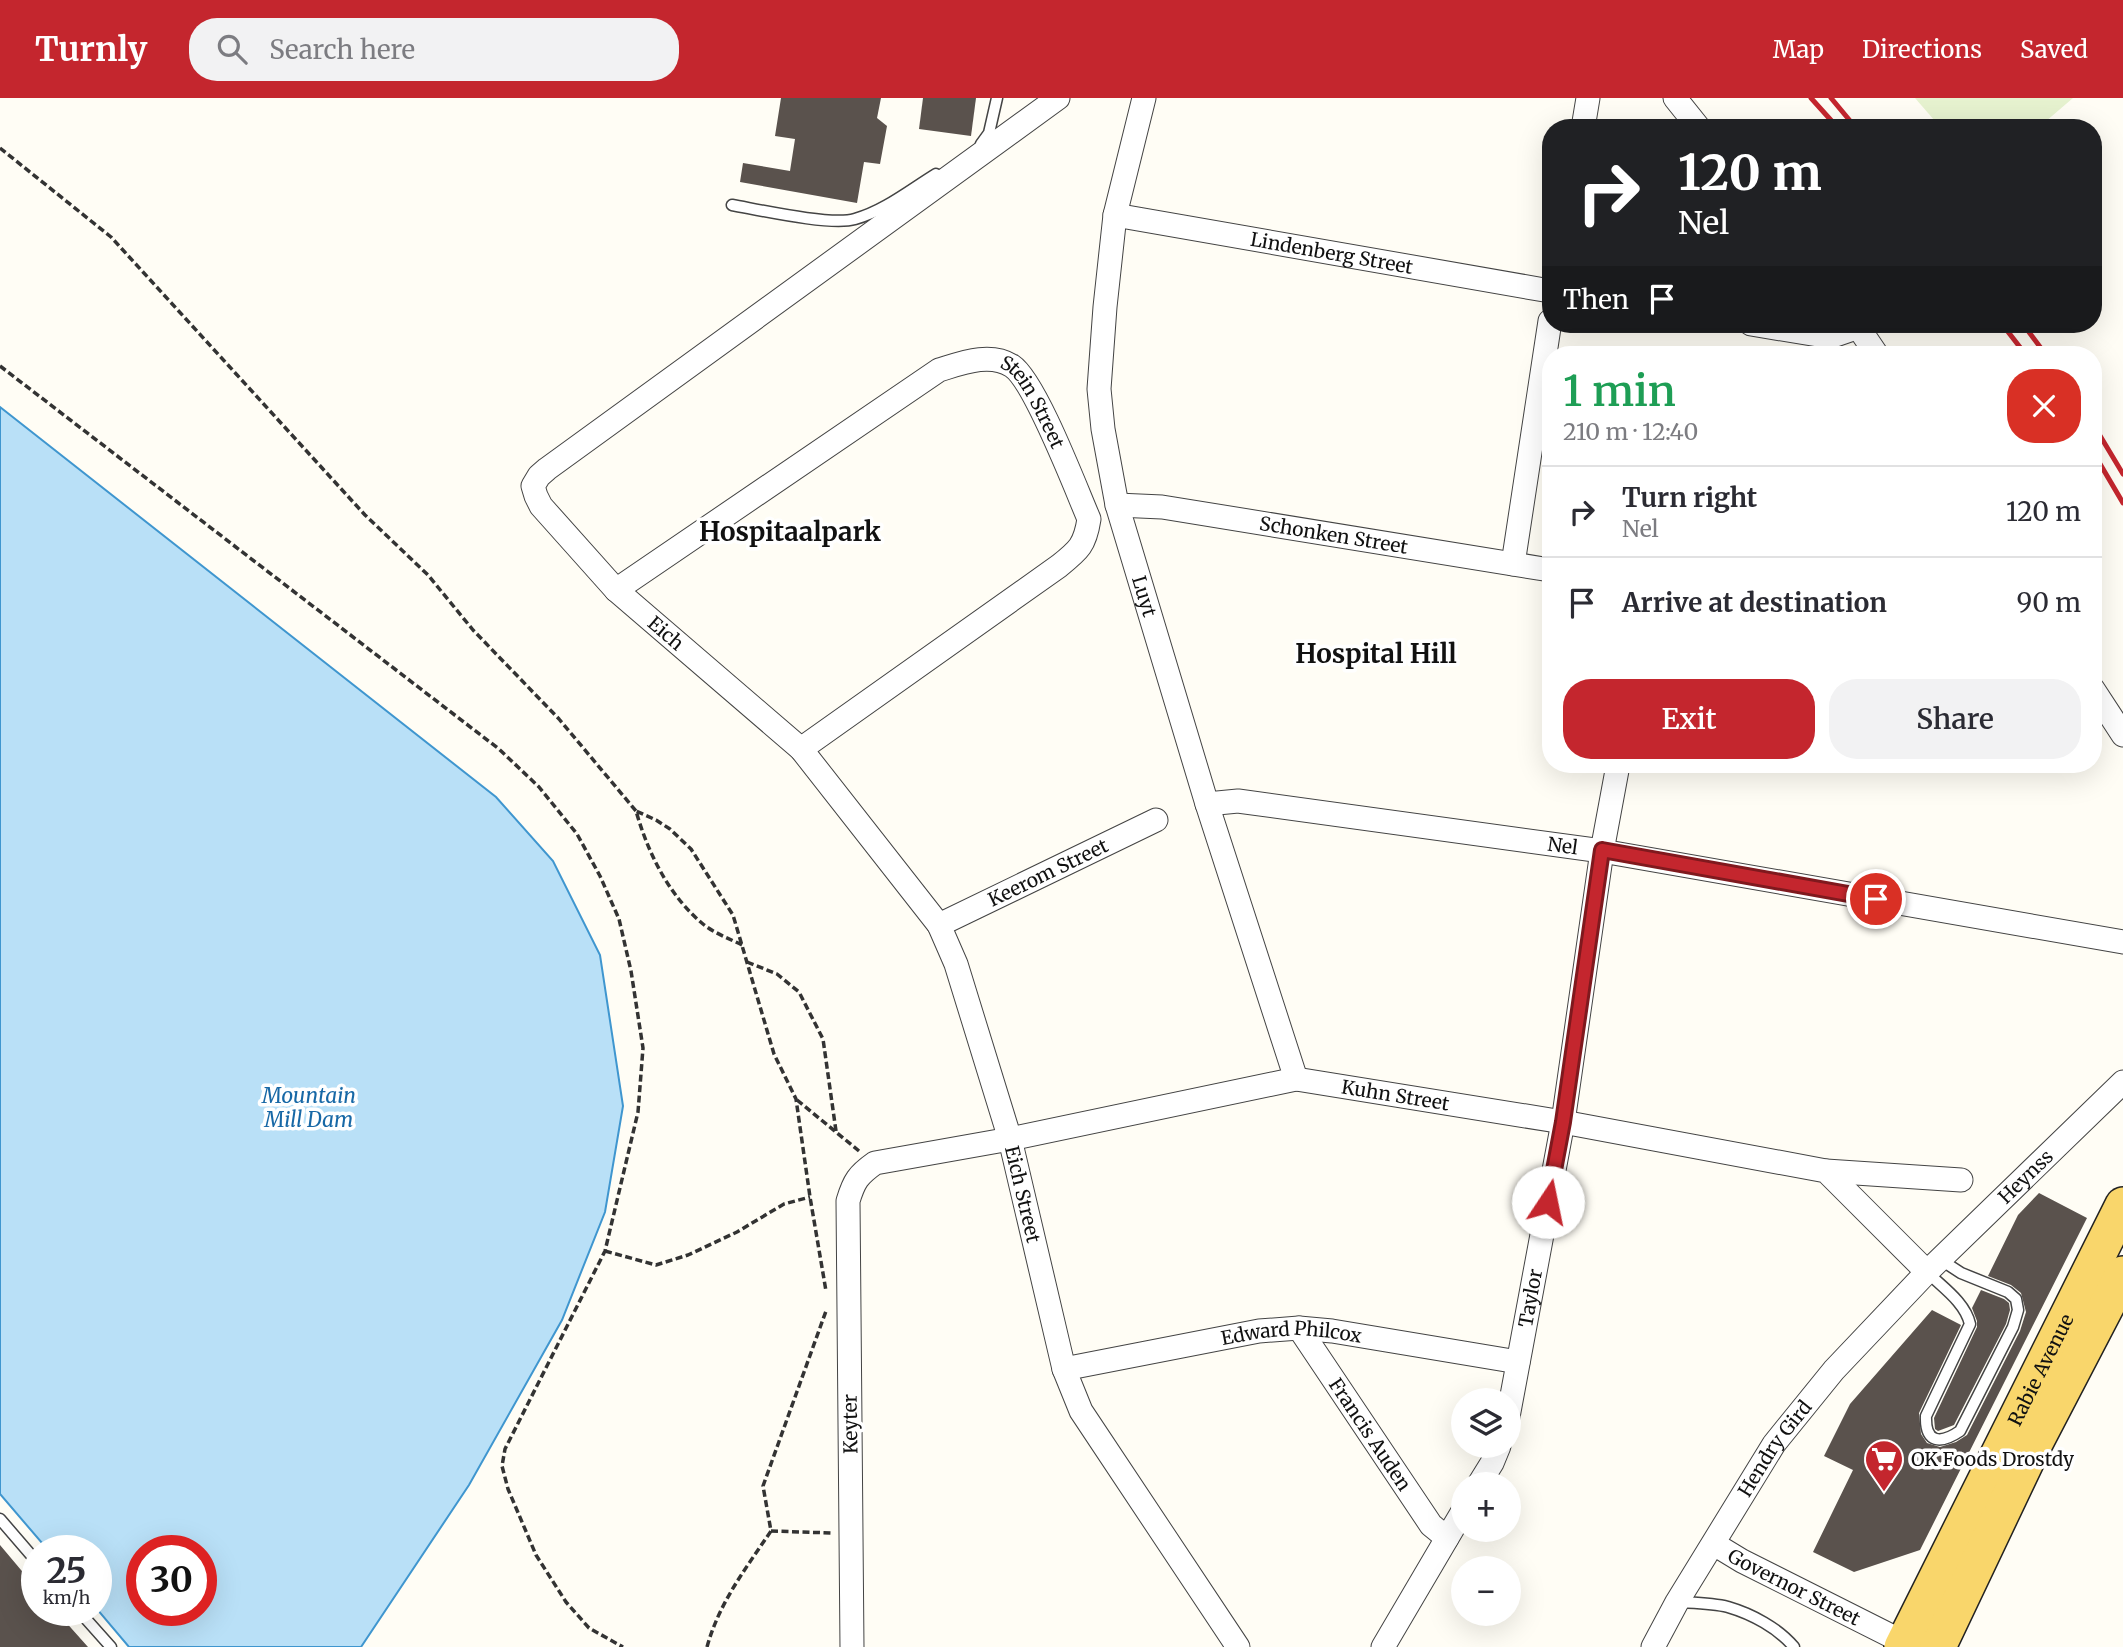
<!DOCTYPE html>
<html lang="en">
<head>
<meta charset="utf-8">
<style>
  body { margin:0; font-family:Merriweather,serif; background:#f2f2f3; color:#2b2b33; height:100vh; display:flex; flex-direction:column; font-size:26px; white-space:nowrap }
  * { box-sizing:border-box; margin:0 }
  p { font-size:23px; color:#7c7c81 }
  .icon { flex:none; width:38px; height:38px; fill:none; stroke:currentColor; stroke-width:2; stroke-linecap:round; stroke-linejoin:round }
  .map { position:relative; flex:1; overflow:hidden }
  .side { position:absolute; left:1542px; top:248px; width:560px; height:427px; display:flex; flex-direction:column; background:#fff; border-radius:28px; box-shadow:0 7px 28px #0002 }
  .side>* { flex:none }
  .top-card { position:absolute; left:1542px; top:21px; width:560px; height:214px; border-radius:28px; box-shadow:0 7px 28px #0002; background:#202124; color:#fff; overflow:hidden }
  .fabs { position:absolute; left:1451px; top:1290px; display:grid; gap:14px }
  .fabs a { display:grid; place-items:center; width:70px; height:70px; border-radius:50%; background:#fff; box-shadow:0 7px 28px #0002; font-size:35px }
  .speed { position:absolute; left:21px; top:1437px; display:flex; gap:14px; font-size:35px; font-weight:700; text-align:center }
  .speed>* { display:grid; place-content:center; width:91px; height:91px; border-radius:50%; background:#fff; box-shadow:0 7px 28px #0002; line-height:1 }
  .speed small { font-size:18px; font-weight:400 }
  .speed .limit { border:10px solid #d22; background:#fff; color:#111 }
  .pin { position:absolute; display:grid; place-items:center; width:60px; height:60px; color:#fff; margin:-30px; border:4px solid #fff; border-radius:50%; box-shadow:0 2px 7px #0007 }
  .me { position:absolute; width:77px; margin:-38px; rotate:11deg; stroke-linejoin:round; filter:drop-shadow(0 0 5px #0008) }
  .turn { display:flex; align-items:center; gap:24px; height:147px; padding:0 21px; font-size:32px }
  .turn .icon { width:91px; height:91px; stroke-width:2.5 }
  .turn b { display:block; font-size:49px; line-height:60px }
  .then { display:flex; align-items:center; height:66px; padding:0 21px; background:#0003; gap:14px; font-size:26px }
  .round { display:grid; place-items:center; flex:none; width:74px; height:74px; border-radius:28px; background:#f2f2f3 }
  .summary { display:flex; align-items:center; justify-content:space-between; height:119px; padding:0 21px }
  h1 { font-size:42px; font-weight:600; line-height:52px; color:#1e9e55 }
  .cta { display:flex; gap:14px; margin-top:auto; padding:14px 21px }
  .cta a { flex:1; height:80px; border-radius:28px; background:#c4262e; color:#fff; font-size:28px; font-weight:600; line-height:80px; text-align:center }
  .cta a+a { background:#f2f2f3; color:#2b2b33 }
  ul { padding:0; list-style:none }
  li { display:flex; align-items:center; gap:21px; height:91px; padding:0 21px; border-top:2px solid #e1e1e2 }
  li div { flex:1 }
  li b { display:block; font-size:26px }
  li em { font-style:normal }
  header { display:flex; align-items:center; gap:42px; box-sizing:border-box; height:98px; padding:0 35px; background:#c4262e; color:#fff }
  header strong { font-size:33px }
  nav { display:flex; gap:38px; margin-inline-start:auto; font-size:24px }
  .search { width:490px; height:63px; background:#f2f2f3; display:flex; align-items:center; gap:18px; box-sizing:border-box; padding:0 24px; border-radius:28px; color:#7c7c81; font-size:26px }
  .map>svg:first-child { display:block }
  .pitch { fill:#e6f2cf }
  .water { fill:#b9e0f7; stroke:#3f96cf; stroke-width:2; fill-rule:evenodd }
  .building { fill:#5a524d }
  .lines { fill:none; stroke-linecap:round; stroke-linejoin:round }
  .lane-casing { stroke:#444; stroke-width:13 }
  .street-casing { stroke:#444; stroke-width:25 }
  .primary-casing { stroke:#222; stroke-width:38 }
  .path { stroke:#333; stroke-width:3.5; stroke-dasharray:7 3.5; stroke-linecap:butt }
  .lane { stroke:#fff; stroke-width:10 }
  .street { stroke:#fff; stroke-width:23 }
  .primary { stroke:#f9d66b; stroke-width:35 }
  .rail { stroke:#c4262e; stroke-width:5 }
  .route-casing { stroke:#7f191e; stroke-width:18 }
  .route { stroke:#c4262e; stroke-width:12 }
  .labels { text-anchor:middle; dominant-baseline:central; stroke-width:7; stroke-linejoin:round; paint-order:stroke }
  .street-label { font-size:19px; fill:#111; stroke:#fff }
  .poi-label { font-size:19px; fill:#111; stroke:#fff; text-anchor:start }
  .water-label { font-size:21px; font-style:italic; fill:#1768a6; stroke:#fff }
  .district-label { font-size:26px; font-weight:bold; fill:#111; stroke:#fff }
</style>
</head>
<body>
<header>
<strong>Turnly</strong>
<div class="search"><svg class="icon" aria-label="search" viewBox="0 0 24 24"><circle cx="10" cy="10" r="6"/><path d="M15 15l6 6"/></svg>Search here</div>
<nav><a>Map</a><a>Directions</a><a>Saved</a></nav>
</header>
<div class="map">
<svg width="2123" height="1549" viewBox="0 0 2123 1549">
  <rect width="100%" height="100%" fill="#fffdf5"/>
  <path class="pitch" d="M1915 0H2073L2038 30H1941Z"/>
  <path class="water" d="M0 309 496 699 553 763 600 857 623 1008 605 1114 562 1222 469 1387 361 1549H129L96 1510V1452H48L0 1396ZM142 1452H201V1512H142Z"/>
  <g class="building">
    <path d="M781 0H881L877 20 887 28 880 66 864 64 857 105 740 84 743 65 790 73 795 41 775 38Z"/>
    <path d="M923 0H976L971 38 919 31Z"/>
    <path d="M2039 1095 2087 1120 1920 1452 1854 1474 1813 1454 1853 1372 1824 1358 1850 1306 1932 1212 1961 1227 1919 1315 1921 1336 1927 1345 1940 1349 1956 1344 1967 1337 2020 1233 2026 1214 2021 1195 2011 1187 1988 1178 2018 1117Z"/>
    <path d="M1981 1192 2004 1201 2009 1205 2010 1212 2006 1226 1954 1327 1938 1333 1935 1331 1934 1320 1977 1229V1223L1972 1210Z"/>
    <path d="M0 1447 37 1491V1512H55L88 1549H0Z"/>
  </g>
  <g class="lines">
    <defs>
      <g id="lane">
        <path d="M981 46 989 35 997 0"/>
        <path d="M732 107C760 112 831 128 855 121 884 113 910 92 936 76"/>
        <path d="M1927 1174C1942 1189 1965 1204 1970 1226L1926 1318C1925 1346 1941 1346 1960 1333L2013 1229 2018 1212 2016 1201 2008 1194 1961 1175 1941 1162"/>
        <path d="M0 1421 37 1464"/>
        <path d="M1677 1504C1693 1505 1712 1505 1728 1509 1752 1516 1778 1530 1794 1549"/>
        <path d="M78 1512 111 1549"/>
      </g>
      <g id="street">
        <path id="s1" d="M1058 0 547 371 539 378 533 388 536 398 541 408 616 492 801 651 939 827 956 866 1010 1041 1064 1271 1081 1313 1238 1549"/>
        <path id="s2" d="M1144 0 1115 117 1105 209 1099 291 1103 331 1117 407 1207 706 1296 981"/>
        <path d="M1675 0 1699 30"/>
        <path d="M1583 30 1588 0"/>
        <path id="s3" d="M1115 117 1550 193"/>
        <path d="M1751 226 1830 239 1859 229"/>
        <path d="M1856 226 1877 257"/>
        <path id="s4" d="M1117 407 1162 409 1550 472"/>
        <path d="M1513 466 1550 223"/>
        <path id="s5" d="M616 492 939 272C962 265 990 254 1012 268 1035 283 1076 391 1089 421 1085 447 1079 452 1059 468L801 651"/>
        <path d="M2093 591 2123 637"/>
        <path id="s6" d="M1207 706 1238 703 1602 753 2123 844"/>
        <path id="s7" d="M939 827 1156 722"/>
        <path d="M1826 1073 1961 1082"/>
        <path id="s8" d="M1299 1230 1431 1427 1447 1440"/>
        <path id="s9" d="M1064 1271 1259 1233 1299 1230 1332 1233 1518 1264"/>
        <path id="s10" d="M1508 1319 1563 1024 1602 753 1618 667"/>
        <path d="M1479 1386 1492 1365 1499 1348"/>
        <path id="s11" d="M1714 1446 1742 1463 1913 1549"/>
        <path id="s12" d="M852 1549 848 1103C854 1083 858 1077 875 1065L1010 1041 1296 981 1563 1024 1826 1073 1927 1174"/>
        <path d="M1383 1549 1463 1413"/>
        <path id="s13" d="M1653 1549 1677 1504 1774 1346 1834 1272 1927 1174 2123 984"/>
      </g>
      <g id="primary">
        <path id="s14" d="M1902 1549 2123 1107"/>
        <path d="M1938 1549 2034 1347 2123 1176"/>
      </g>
    </defs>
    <use href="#lane" class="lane-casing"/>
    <use href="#street" class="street-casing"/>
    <use href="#primary" class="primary-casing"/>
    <g class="path">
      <path d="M0 50 111 139 365 417 428 477 473 532 559 621 636 713"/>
      <path d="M0 268 499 651 539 689 577 736 600 778 619 821 631 873 643 950 638 1014 605 1153 505 1351 502 1368 508 1391 536 1457 566 1504 589 1530 623 1549"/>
      <path d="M742 847C730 841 714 835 703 826 669 798 648 755 636 713L656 722 670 731 691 751 733 817 774 956 796 1001 810 1099 826 1193"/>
      <path d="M747 864 777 876 799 894 823 941 836 1033"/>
      <path d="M797 1002 859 1053"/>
      <path d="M605 1153 656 1167 688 1157 737 1134 784 1106 810 1099"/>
      <path d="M771 1433 832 1435"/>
      <path d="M707 1549C719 1505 746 1470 771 1433L763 1388 826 1213"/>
    </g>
    <use href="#lane" class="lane"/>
    <use href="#street" class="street"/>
    <use href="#primary" class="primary"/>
    <g class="rail">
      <path d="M1811 0 1838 30"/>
      <path d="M1831 0 1856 30"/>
      <path d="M2002 226 2026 257"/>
      <path d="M2023 226 2046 257"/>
      <path d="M2093 326 2123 376"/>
      <path d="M2093 354 2123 405"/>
    </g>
  </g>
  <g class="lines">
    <defs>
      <path id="route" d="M1548 1104 1563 1024 1602 752 1876 801"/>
    </defs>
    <use href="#route" class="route-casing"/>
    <use href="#route" class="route"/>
  </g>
  <defs>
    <symbol id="supermarket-pin" viewBox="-11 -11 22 30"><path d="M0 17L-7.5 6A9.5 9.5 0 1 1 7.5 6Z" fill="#c4262e" stroke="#fff"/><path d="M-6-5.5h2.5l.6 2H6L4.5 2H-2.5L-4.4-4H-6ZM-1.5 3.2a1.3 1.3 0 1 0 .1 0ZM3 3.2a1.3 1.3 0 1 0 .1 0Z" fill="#fff"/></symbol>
  </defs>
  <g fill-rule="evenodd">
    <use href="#supermarket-pin" x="1862" y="1339" width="44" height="60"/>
  </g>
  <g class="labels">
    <g class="street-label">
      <text stroke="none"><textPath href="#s3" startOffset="220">Lindenberg Street</textPath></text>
      <text stroke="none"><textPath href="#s5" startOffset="508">Stein Street</textPath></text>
      <text stroke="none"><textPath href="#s4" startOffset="219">Schonken Street</textPath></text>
      <text stroke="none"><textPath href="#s2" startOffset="508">Luyt</textPath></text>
      <text stroke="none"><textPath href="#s1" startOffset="854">Eich</textPath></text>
      <text stroke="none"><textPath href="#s6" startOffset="359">Nel</textPath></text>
      <text stroke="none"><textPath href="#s7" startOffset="121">Keerom Street</textPath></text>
      <text stroke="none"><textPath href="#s12" startOffset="1024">Kuhn Street</textPath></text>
      <text stroke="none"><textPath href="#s13" startOffset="604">Heynss</textPath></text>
      <text stroke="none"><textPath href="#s1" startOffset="1538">Eich Street</textPath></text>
      <text stroke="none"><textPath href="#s10" startOffset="121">Taylor</textPath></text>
      <text stroke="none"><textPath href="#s9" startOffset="231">Edward Philcox</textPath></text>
      <text stroke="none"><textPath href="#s14" startOffset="310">Rabie Avenue</textPath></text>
      <text transform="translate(850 1326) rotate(-91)">Keyter</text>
      <text stroke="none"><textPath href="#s8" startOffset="128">Francis Auden</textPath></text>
      <text stroke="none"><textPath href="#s13" startOffset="233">Hendry Gird</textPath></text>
      <text stroke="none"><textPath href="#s11" startOffset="91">Governor Street</textPath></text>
    </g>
    <g class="poi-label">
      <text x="1911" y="1361">OK Foods Drostdy</text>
    </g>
    <g class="water-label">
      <text x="309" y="997">Mountain<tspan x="309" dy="24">Mill Dam</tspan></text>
    </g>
    <g class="district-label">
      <text x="790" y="433">Hospitaalpark</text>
      <text x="1376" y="555">Hospital Hill</text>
    </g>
  </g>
</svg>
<div class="fabs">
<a><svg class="icon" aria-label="layers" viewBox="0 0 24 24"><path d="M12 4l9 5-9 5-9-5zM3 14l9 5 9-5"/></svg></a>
<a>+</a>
<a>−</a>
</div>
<div class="speed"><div>25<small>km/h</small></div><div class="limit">30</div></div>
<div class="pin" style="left:1876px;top:801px;background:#d93025"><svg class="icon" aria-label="arrive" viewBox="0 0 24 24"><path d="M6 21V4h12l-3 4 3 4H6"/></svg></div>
<svg class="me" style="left:1548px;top:1104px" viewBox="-20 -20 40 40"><circle r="19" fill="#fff"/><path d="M0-13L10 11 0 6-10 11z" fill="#c4262e"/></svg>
<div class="top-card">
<div class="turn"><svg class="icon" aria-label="right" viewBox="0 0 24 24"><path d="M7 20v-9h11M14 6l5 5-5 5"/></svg><div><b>120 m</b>Nel</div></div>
<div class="then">Then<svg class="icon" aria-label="arrive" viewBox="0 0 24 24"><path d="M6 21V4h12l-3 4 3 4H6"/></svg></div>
</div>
<section class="side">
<div class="summary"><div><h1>1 min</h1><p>210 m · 12:40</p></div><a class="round" style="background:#d93025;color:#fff"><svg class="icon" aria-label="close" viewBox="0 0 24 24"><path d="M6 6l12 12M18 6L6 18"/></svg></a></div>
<ul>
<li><svg class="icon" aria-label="right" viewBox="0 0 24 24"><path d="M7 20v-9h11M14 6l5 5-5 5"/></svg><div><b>Turn right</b><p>Nel</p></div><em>120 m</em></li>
<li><svg class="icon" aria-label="arrive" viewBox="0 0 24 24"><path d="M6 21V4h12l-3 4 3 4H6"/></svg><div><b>Arrive at destination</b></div><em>90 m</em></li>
</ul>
<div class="cta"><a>Exit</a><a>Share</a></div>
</section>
</div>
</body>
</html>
